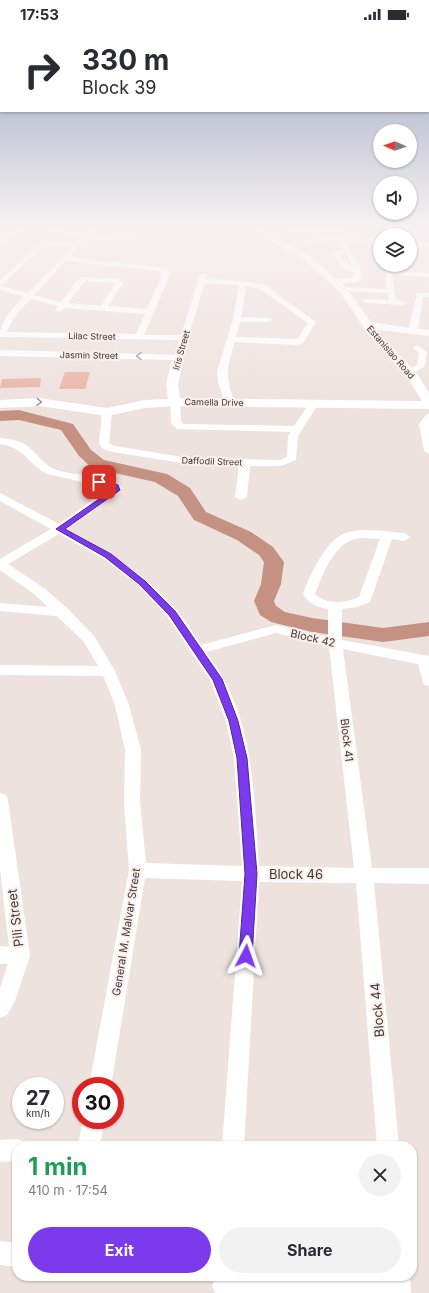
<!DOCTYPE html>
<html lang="en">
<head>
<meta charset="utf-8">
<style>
  body { margin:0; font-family:Inter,sans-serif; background:#f2f2f3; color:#2b2b33; height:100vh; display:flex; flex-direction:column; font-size:15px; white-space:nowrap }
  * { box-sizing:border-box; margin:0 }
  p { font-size:13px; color:#7c7c81 }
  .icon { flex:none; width:22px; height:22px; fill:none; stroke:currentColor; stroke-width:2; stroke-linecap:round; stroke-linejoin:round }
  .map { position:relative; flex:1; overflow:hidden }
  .panel { position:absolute; left:12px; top:1113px; width:405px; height:140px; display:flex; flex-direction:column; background:#fff; border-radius:16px; box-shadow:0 1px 3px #0004 }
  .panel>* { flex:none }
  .hud { position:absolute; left:0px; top:0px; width:429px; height:84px; box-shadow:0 1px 3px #0004; background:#fff; color:#2b2b33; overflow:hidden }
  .needle { width:26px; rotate:272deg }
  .fabs { position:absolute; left:373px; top:96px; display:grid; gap:8px }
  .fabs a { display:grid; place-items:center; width:44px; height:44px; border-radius:50%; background:#fff; box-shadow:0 1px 3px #0004; font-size:20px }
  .speed { position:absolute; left:12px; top:1049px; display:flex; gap:8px; font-size:20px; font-weight:700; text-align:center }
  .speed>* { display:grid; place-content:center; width:52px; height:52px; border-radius:50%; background:#fff; box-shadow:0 1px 3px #0004; line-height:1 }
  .speed small { font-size:10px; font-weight:400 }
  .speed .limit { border:6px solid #d22; background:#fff; color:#111 }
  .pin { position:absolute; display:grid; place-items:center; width:34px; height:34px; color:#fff; margin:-17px; border-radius:8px; box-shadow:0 2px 6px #0006 }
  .me { position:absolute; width:44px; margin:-22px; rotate:4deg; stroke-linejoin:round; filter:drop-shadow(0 0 3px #0008) }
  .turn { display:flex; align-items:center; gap:14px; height:84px; padding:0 16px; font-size:18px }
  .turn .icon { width:52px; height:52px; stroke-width:2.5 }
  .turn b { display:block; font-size:28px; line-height:34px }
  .round { display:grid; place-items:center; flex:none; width:42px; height:42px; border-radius:21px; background:#f2f2f3 }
  .head { display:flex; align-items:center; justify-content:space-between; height:68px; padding:0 16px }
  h1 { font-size:24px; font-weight:700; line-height:30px; color:#1e9e55 }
  .button { display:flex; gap:8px; margin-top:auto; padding:8px 16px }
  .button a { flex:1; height:46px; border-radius:24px; background:#7c3aed; color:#fff; font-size:16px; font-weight:700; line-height:46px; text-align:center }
  .button a+a { background:#f2f2f3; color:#2b2b33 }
  .status { display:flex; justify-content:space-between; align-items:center; height:28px; padding:0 20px; background:#fff; direction:ltr }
  .status svg { height:11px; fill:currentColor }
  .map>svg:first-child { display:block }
  .built { fill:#e8d4ce }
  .green { fill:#e9b6a8 }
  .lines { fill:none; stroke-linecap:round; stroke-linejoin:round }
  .river { fill:#c59182; fill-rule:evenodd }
  .minor { fill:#fff; fill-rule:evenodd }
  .tertiary { fill:#fff; fill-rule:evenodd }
  .oneway { stroke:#9e9c9b }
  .route { fill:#7c3aed; stroke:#51269a }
  .labels { text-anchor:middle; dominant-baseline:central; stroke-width:4; stroke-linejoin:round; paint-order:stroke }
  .far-street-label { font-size:9px; fill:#3d3837; stroke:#fbefec }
  .street-label { font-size:11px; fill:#3d3837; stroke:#fbefec }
  .near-street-label { font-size:13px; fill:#3d3837; stroke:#fbefec }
</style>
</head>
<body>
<div class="status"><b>17:53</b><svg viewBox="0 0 49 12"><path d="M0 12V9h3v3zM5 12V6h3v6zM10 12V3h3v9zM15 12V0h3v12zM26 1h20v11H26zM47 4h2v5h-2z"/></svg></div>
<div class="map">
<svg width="429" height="1265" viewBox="0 0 429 1265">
  <rect width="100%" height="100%" fill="#eee2df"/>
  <path class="built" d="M359 199H429V216L410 215V207H380V212L358 210Z"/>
  <g class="green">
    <path d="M65 344H90L85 361H59Z"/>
    <path d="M41 350 40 359 0 360 2 351Z"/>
  </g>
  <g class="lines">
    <path class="river" d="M19 382 73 396 91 422 104 432 167 446 190 460 206 484 251 504 273 519 284 534 281 556 274 573 276 578 285 584 312 590 383 600 429 594V608L383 614 312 604 271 594 260 587 254 573 261 556 264 534 259 527 237 512 194 492 178 468 155 454 92 440 79 428 61 402 19 392 0 393V383Z"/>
    <g class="minor">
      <path d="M18 199H25L0 218V213Z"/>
      <path d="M46 199H50L53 201 85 205 91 199H97L89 208 130 210 135 199H141L134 213 86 212 70 229 160 239 168 241 170 247 144 307H181L200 247 204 245 208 247 206 251 243 253 265 257 316 294 303 315 297 317 235 314C226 343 225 345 235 375L230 378 225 375 218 354 217 343 233 291 239 257 205 255 182 329 178 332 174 329 179 312 0 309C0 292 13 280 24 269L0 262V252L39 216 49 213 76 215 82 209 49 204 45 200ZM49 217 73 219 28 265 1 258 43 218ZM66 233 159 243 162 247 147 281 108 278 123 255 118 251 82 249 77 252 61 274 34 267ZM86 253 115 255 101 278 68 275 83 256ZM246 258 260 261 308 295 297 311 236 309 240 294H269L273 292 269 290 241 289ZM31 271 58 278 55 282 59 284 65 280 145 286 136 306 6 304 18 284Z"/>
      <path d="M163 199H189C184 203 168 203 163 199Z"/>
      <path d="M288 200H343V210L380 211V215H378L380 228 377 226 371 215 345 214 360 238 361 252 357 254 334 256V252L353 250V244L347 243 330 225 343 222 338 213H326L284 219 281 217 284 215 326 209H337L338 203H290L288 202ZM345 225 352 238V239L338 226Z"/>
      <path d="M410 214 429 215V219L410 218Z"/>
      <path d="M385 243 429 245V249L392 247 396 272 407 275 403 277 366 275 362 273 366 271 389 272 388 265 343 263 339 261 343 259 387 261Z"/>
      <path d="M417 265H429V269H423L418 301 429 302V308L369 301H366V297L362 295 366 293 409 300Z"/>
      <path d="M417 317 427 324 425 338 413 346H407V342L417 337 419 325 413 320Z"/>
      <path d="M175 371 180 374 181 394 183 396 294 398 311 373 314 372 319 375 298 408 296 432 281 438H250L247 469 241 472 235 469 239 437 188 436 113 424 103 421 99 415 102 384 107 381 112 384 109 415 115 418 188 430 280 432 287 429 288 408 291 404 177 401 171 395 170 374Z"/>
      <path d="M429 386V426L424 423 419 396 426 387Z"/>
      <path d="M0 410C9 411 18 412 26 417 38 425 43 438 57 442 73 448 111 446 122 460L120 462 67 501C109 524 143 545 176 581 185 592 193 605 201 617L276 597 328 609V581C316 579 309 576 303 566 310 548 324 515 343 506 360 498 386 504 404 505L410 509 404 513 392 511 370 574 357 579 342 581V612L429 628V658L424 657 418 636 343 621 372 840H429V856L374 855 399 1118H377L356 855 259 854 244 1118H222L242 853 145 850 111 1058H89L129 842 124 774 125 722 115 677 103 648 0 647V637L98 638 84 614 57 588 0 583V575L48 579 34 566 0 542V531L51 501 0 473V465L59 496 109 460 47 446C28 436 24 419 0 416ZM59 506 104 531 138 557 167 588 210 652 226 693 234 730 242 838 146 835 140 774 141 722 129 677 115 643 94 608 68 581 44 560 8 536ZM360 510 380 511 359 569C348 575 325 577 315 566 323 546 335 512 360 510ZM276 605 329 618 354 840 259 838C254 775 255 707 223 650 219 641 212 633 206 624Z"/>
      <path d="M0 765 6 767 8 772 30 928 15 973 7 987 0 990V960L8 936H0V918L9 919 0 841Z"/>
      <path d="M83 1092H105L100 1118H78Z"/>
      <path d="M17 1111 25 1114 27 1118H17V1133L0 1134V1112Z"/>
      <path d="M0 1213 17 1215V1239L0 1237Z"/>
      <path d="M218 1248H283L386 1252V1248H410L411 1265H215L212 1258 215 1249Z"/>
    </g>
    <path class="tertiary" d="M256 199H264L276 209 310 228 346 259 380 307 416 344 429 365V381L175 378 145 380 107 388 39 378 0 380V372L39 370 107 380 145 372 168 371 166 356 172 332 0 328V322L182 327 184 329 178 356 180 370 422 373 405 346 372 311 339 263 304 232 270 213Z"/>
  </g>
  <defs><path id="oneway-chevron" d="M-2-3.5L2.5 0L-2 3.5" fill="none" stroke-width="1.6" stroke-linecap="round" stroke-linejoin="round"/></defs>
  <g class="oneway">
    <use href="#oneway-chevron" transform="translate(139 328) rotate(-179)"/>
    <use href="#oneway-chevron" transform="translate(39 374) rotate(3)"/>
  </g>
  <linearGradient id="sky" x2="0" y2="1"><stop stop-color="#9aa6bf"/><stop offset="0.53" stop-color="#f7f2f1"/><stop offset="1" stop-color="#f7f2f1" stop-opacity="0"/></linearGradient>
  <rect width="429" height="376" fill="url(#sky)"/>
  <path class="route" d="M99 451 118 457 120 462 65 501 111 526 145 553 175 583 222 651 238 693 247 730 257 846 252 928 250 932 246 934 241 932 239 928 245 846 237 730 229 693 213 652 169 587 139 556 105 529 56 501 112 462 96 455 95 454Z"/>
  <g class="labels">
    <g class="far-street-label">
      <text transform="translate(92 308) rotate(1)">Lilac Street</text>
      <text transform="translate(181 322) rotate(-74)">Iris Street</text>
      <text transform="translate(391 324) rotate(49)">Estanislao Road</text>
      <text transform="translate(89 327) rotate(1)">Jasmin Street</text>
      <text transform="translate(214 374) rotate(1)">Camella Drive</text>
      <text transform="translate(212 433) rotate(2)">Daffodil Street</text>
    </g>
    <g class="street-label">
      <text transform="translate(313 610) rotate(13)">Block 42</text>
      <text transform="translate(347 712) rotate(83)">Block 41</text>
      <text transform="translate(126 904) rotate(-81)">General M. Malvar Street</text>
    </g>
    <g class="near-street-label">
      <text x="296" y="846">Block 46</text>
      <text transform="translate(15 890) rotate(-97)">Pili Street</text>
      <text transform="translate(377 982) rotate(-95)">Block 44</text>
    </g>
  </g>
</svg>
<div class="fabs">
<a><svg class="needle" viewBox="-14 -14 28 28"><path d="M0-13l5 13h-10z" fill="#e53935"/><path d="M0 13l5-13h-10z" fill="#7c7c81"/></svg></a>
<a><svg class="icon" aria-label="sound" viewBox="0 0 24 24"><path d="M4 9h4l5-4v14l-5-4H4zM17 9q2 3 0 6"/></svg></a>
<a><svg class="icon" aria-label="layers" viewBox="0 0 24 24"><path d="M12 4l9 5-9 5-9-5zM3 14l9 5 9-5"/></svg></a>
</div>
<div class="speed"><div>27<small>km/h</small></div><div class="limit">30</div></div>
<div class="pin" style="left:99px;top:454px;background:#d93025"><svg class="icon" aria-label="arrive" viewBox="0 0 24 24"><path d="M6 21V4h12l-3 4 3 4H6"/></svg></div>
<svg class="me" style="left:246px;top:928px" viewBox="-20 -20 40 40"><path d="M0-17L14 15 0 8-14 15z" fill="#7c3aed" stroke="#fff" stroke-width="4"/></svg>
<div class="hud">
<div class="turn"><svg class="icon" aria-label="right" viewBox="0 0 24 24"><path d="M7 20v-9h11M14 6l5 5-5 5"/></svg><div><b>330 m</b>Block 39</div></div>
</div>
<section class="panel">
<div class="head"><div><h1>1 min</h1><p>410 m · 17:54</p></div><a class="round"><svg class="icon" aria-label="close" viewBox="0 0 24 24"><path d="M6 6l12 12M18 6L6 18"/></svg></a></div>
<div class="button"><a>Exit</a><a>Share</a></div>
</section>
</div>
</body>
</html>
